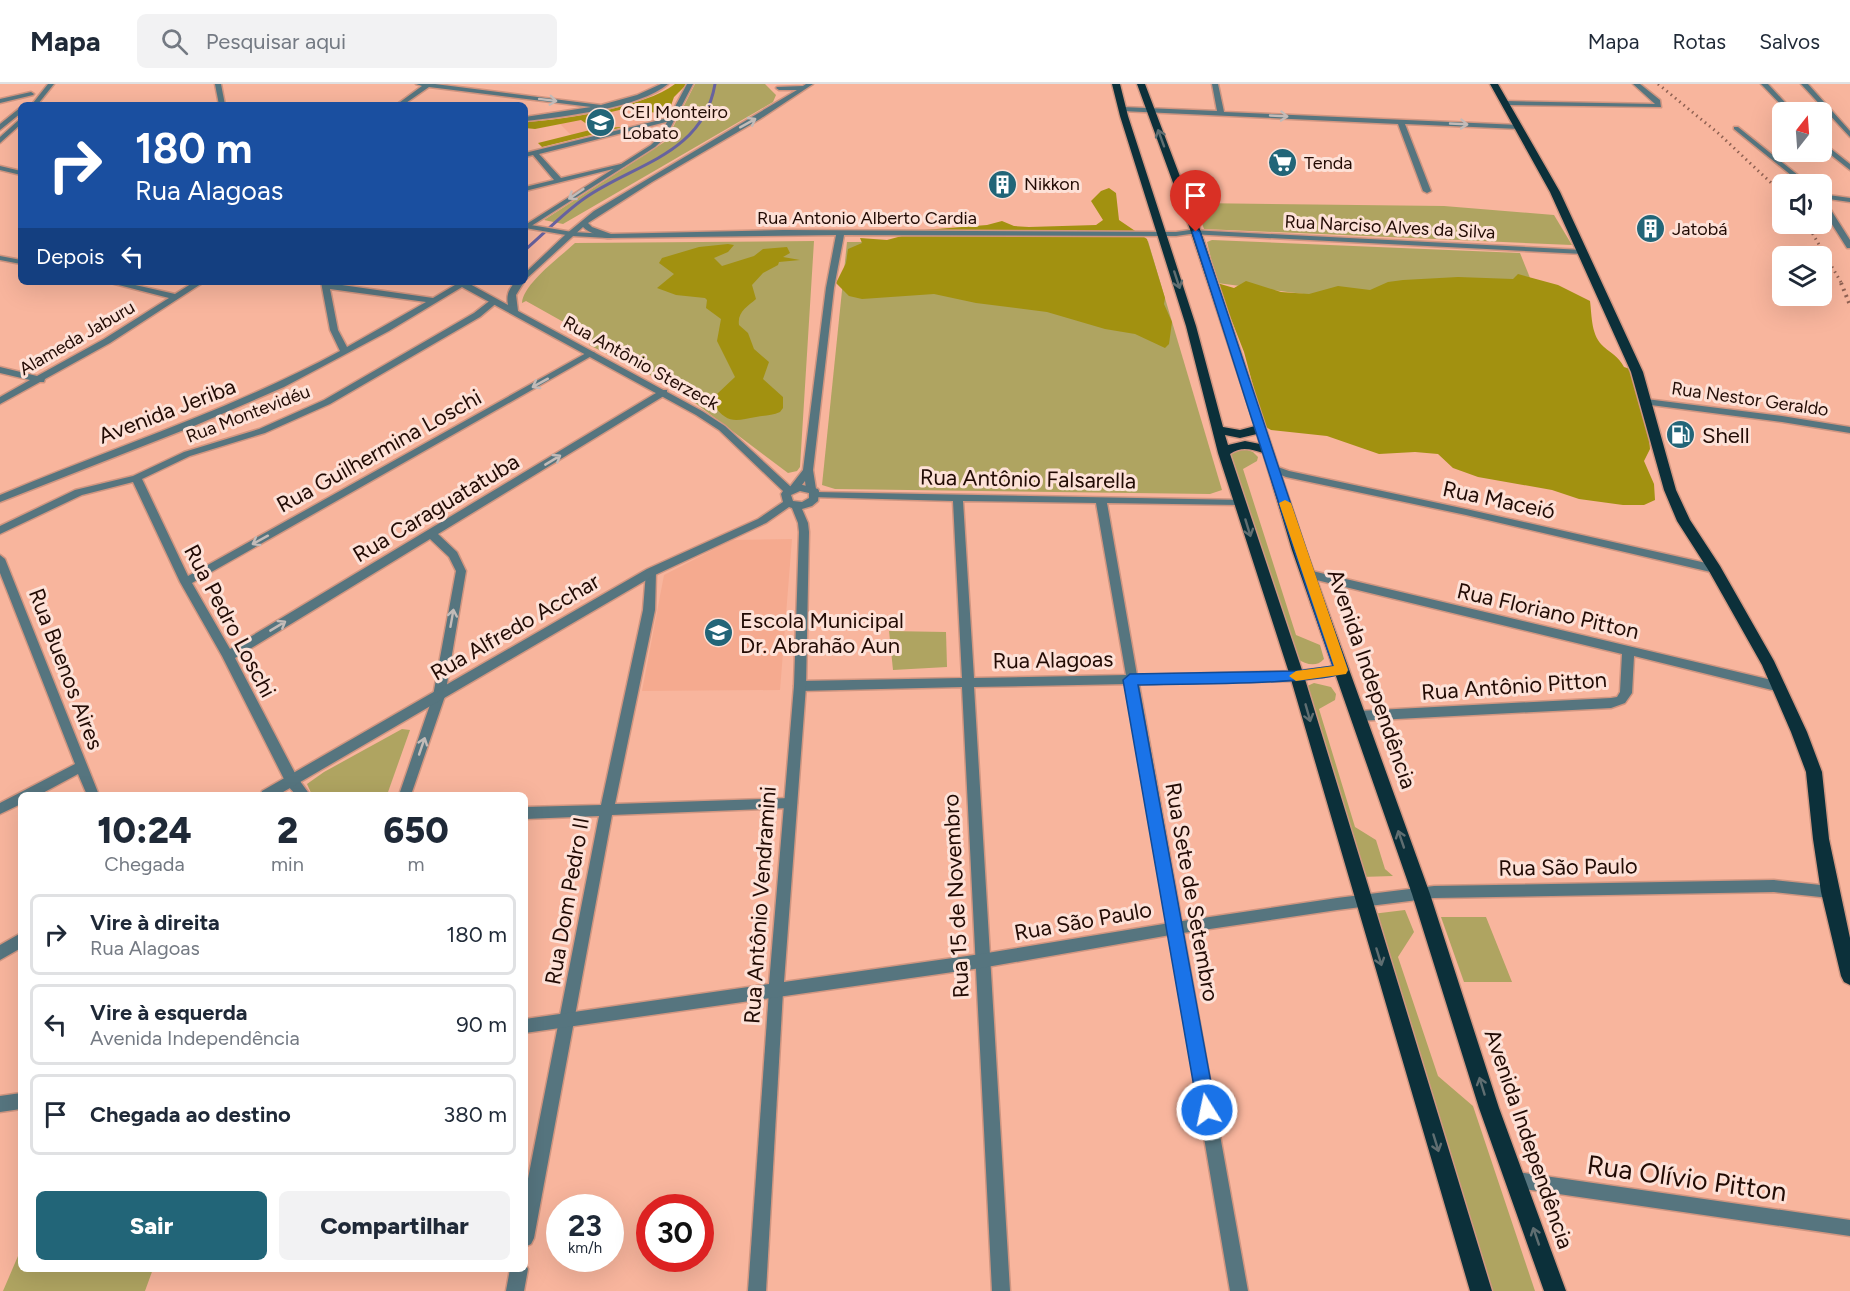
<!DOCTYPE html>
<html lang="pt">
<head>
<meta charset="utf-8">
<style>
  body { margin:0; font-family:Figtree,sans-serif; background:#f2f2f3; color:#1f2937; height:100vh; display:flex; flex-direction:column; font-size:22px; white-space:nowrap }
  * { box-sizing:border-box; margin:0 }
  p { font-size:20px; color:#747a83 }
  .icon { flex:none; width:33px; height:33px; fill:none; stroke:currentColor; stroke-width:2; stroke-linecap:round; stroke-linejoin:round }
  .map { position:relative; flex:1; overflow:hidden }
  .side { position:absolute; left:18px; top:708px; width:510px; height:480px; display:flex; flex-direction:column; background:#fff; border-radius:9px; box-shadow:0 6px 24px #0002 }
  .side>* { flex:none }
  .top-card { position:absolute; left:18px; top:18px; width:510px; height:183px; border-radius:9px; box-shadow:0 6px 24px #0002; background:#1a4fa0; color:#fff; overflow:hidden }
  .needle { width:39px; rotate:17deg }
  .buttons { position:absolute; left:1772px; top:18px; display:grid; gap:12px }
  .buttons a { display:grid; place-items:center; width:60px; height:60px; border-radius:9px; background:#fff; box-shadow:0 6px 24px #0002; font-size:30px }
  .speed { position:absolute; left:546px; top:1110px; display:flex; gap:12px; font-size:30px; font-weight:700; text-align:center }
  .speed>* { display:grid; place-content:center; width:78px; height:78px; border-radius:50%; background:#fff; box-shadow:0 6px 24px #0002; line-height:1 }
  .speed small { font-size:15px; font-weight:400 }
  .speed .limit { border:9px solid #d22; background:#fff; color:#111 }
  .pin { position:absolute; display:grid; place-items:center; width:51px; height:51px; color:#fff; margin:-62px -26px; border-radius:50% 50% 50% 0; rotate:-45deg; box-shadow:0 0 6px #0007 }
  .pin .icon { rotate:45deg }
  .me { position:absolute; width:66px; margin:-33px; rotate:350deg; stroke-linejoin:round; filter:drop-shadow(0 0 4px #0008) }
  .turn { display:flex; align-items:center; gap:21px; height:126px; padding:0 18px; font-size:27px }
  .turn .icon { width:78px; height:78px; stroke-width:2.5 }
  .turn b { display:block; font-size:42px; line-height:51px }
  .then { display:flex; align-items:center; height:57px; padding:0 18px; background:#0003; gap:12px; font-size:22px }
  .eta { display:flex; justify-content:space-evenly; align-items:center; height:102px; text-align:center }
  .eta b { font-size:36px; font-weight:800; line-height:42px }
  .button { display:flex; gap:12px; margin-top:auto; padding:12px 18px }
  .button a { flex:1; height:69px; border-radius:9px; background:#226578; color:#fff; font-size:24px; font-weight:800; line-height:69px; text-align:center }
  .button a+a { background:#f2f2f3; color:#1f2937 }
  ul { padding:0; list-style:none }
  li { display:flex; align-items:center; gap:18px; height:81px; margin:0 12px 9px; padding:0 6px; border:3px solid #e0e1e3; border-radius:9px }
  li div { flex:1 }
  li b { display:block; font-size:22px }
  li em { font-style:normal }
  header { display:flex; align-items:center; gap:36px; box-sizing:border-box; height:84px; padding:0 30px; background:#fff; border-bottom:2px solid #e0e1e3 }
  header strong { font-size:28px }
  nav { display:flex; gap:33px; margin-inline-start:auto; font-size:21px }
  .search { width:420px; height:54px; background:#f2f2f3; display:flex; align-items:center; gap:15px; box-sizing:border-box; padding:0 21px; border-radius:9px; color:#747a83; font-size:22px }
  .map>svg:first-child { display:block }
  .built { fill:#f5aa8f }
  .green { fill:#afa461 }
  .forest { fill:#a29110 }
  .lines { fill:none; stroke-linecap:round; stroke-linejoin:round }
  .stream { stroke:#67629f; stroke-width:3 }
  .minor-casing { stroke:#d19681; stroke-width:3 }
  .tertiary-casing { stroke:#d19681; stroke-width:3 }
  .primary-casing { stroke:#d19681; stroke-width:3 }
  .minor { fill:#56757f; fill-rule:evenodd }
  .tertiary { fill:#56757f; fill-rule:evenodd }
  .primary { fill:#0c303a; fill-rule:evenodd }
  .rail-far1 { stroke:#8f6152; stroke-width:3; stroke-dasharray:1.5 4; stroke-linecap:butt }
  .rail { stroke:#8f6152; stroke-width:4; stroke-dasharray:2 4.5; stroke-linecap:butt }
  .oneway { stroke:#c3bbb8 }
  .oneway2 { stroke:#606e71 }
  .route { fill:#1a73e8; stroke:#114b97; stroke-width:1.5 }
  .slow { fill:#f59e0b }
  .labels { text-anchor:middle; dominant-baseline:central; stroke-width:6; stroke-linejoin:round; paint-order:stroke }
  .far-poi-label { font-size:18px; fill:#220b04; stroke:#fde1d7; text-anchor:start }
  .far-street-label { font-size:18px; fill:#220b04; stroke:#fde1d7 }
  .street-label { font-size:22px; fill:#220b04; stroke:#fde1d7 }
  .poi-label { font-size:22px; fill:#220b04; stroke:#fde1d7; text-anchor:start }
  .near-street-label { font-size:27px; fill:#220b04; stroke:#fde1d7 }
</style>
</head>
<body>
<header>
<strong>Mapa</strong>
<div class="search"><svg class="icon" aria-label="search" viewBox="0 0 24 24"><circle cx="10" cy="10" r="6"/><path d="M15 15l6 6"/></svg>Pesquisar aqui</div>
<nav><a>Mapa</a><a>Rotas</a><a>Salvos</a></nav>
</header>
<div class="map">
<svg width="1850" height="1207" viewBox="0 0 1850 1207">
  <rect width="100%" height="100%" fill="#f8b59d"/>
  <g class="built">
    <path d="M630 17 674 24 672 30 576 56 555 35Z"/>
    <path d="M792 455 780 606 642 607 664 491 732 456Z"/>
  </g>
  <g class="green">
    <path d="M695 0H765L776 11 773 18 563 140 544 136 666 57Z"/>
    <path d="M1195 119 1444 122 1554 131 1572 161 1204 145Z"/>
    <path d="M1212 156 1520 169 1549 241 1217 199 1207 158Z"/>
    <path d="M814 157 800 383 797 387 788 389 674 303 589 261 592 254 526 217 522 219C523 200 560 173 575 159Z"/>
    <path d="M1148 157 1222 406 1210 410 835 405 822 401 847 158Z"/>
    <path d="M1242 364 1253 368 1258 373 1257 377 1243 385 1296 551 1320 561 1324 575C1316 584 1306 580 1297 575L1230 370Z"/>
    <path d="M889 547 946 548 947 583 893 586Z"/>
    <path d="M1314 599 1331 603 1336 610 1335 616 1319 625 1355 743 1376 756 1385 785 1393 792 1361 793 1305 603Z"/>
    <path d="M402 645 410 646 387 711H312L307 700 324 688Z"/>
    <path d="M1405 826 1414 848 1398 873 1438 992 1473 1022 1535 1207H1491L1372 830Z"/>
    <path d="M1441 833H1486L1512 898H1464Z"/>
    <path d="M21 1165V1185H153L145 1207H3Z"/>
  </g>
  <g class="forest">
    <path d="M675 0H687L674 13 668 30 640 27 632 23 590 33 591 40 599 44 623 43 542 63 538 59 594 45 581 36 535 45 525 44V38C564 36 645 23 675 0Z"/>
    <path d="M1109 104 1116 109 1119 136 1147 155 1165 214 1164 220 1172 238 1169 260 1165 264 1135 250 1105 245 1047 228 976 219 934 210 862 215 849 212 836 199 846 179 848 165 862 159 860 154 887 156 924 146 987 141 1002 137 1014 142 1029 143 1096 141 1103 136 1091 117 1101 107Z"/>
    <path d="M728 160 734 161 728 168 714 174 722 182 754 172 763 165 787 163 790 169 783 173 800 176 779 178 778 181 763 189 752 201 756 215C748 222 737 228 739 241L748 249 754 265 769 278 763 295 783 313V324L780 328C772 332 764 331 756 333 735 337 727 340 713 320L717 310 735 293 717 257 721 235 706 224 707 216 705 214 676 211 657 204 674 190 659 179 662 174 699 163Z"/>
    <path d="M1518 190 1558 201 1590 217C1592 233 1591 252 1604 263 1612 270 1618 272 1624 283L1630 285 1646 342H1648L1650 365 1644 377 1654 400 1655 416 1644 421H1623L1579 415 1552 406 1478 393 1453 384 1438 370 1415 368 1379 370 1327 352 1271 346 1264 342 1244 268 1217 199 1234 204 1246 197 1281 208 1309 210 1338 202 1370 206 1388 198 1403 196 1458 193 1513 195Z"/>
  </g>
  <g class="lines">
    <path class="stream" d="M525 166C545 149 563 129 585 114 633 80 703 71 715 0"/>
    <defs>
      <g id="minor">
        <path d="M48 0H54L38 20H34L33 19Z"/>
        <path d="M215 0H221L225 21H219Z"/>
        <path d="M416 0H435L601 21 637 11 661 0H668C640 24 562 33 525 37V33L591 23 429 3 403 21H396L422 2Z"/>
        <path d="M1212 0H1218L1224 28 1519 41 1522 43 1519 45 1405 40 1431 107 1427 109 1423 107 1398 40 1122 27 1119 25 1122 23 1217 27Z"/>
        <path d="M1633 0H1640L1660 16 1661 23 1505 21 1502 19 1505 17 1655 20Z"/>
        <path d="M31 8 34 10 33 11 0 19V15Z"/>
        <path d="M21 23V29L0 46V40Z"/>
        <path d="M672 33 675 35 674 36 539 70 561 94 621 80 625 82 525 107V103L554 96 533 71 525 73V69Z"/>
        <path d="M21 34V40L0 59V53Z"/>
        <path d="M1734 43H1738L1809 100H1802L1734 45Z"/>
        <path d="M0 82 21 87V91L0 86Z"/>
        <path d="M1821 110 1850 114V118L1821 114Z"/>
        <path d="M1821 115H1824L1850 156V164H1847L1821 123Z"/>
        <path d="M525 140 572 148 608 150 783 146 1176 148 1190 146 1583 166 1587 168 1583 170 1190 150 1176 152 844 151 834 204 813 386 816 405 811 408 806 405 805 397 798 406H790L789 404 803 386 826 204 836 151 608 154 572 152 525 144Z"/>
        <path d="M0 172 21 176V180L0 176Z"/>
        <path d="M107 198H122L175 210 194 198H204L110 259 45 295 44 298H40L0 320V313L30 296 0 289V283L37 292 104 255 169 214Z"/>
        <path d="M321 198 433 214 460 198 467 200 389 247 284 303 194 342 0 418V411C114 363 231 326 340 267L330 246ZM330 205 426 218 347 263 338 246Z"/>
        <path d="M492 215 499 217 480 233 330 320 265 349 190 372 142 395 188 492 588 268H594L595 270 192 499 230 565 661 306H667V310L438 450 457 468 466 487 445 612 411 711H399L433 612 456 487 449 473 430 455 235 574 297 693 310 711H296L287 701 222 572 180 498 133 398 82 411 0 450V442L75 406 133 392 184 368 259 345 324 316 474 229Z"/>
        <path d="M1646 315 1782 332 1850 343V349L1782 338 1643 320 1641 318Z"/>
        <path d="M1275 382 1289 387 1466 425 1715 481 1720 485 1715 489 1466 431 1286 393 1271 387V383Z"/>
        <path d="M815 408 1244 416 1245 418 1240 421 1107 419 1137 591 1297 587 1342 582 1348 586 1342 590 1297 597 1139 600 1248 1207H1230L1127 600 974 603 1010 1207H992L962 603 800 607 796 605 794 602 796 599 800 597 962 594 953 417 811 413V409ZM963 417 1096 419 1126 591 974 594Z"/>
        <path d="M0 471 5 475 99 711H87L78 690 39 711H21V720L0 730V719L75 680 0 489Z"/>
        <path d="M651 484 656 488 655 526 615 720 790 714 795 715 797 719 795 723 790 724 612 731 534 1154 531 1160 525 1163V1110L599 732 525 735V723L601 721 643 526 646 488Z"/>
        <path d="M1308 486 1780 598 1784 600 1786 603 1784 606 1780 608 1634 572 1632 609 1625 619 1611 624 1358 637 1354 635 1352 632 1354 629 1358 627 1611 614 1617 613 1620 608 1622 570 1304 493 1303 490 1304 487Z"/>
        <path d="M776 900 781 902 783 907 766 1207H748L769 907 771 902Z"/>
        <path d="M1517 1088 1850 1136V1152L1517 1104 1511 1102 1509 1096 1511 1090Z"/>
        <path d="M525 1179 528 1185 524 1207H506L510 1185H525Z"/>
      </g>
      <g id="tertiary">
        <path d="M687 0H693L665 54 655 63 525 146V141L651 61 659 53Z"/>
        <path d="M806 0H813L760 35 652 98 588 139 592 143 611 150V154C602 154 589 149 583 143L525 196V189L566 150 594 127 797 6H779L776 4 777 3 803 2Z"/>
        <path d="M1761 0H1768L1794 28H1788Z"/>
        <path d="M1801 0H1808L1850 47V53Z"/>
        <path d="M1821 57 1850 80V86L1821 63Z"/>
        <path d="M460 198H469L468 199 508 221C506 211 509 205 515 198H524L516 211 518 227 702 327 725 342 791 403 799 400 818 405 819 407 818 417 812 422 802 425 808 439 809 448 806 602 784 898 981 870 1176 838 1337 814 1434 802 1774 796 1830 802 1835 804 1837 808 1835 812 1830 814 1774 808 1434 814 1337 826 1176 850 981 884 525 949V935L769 900 794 602 799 448 798 439 792 424 789 423 766 439 655 491 278 711H261L262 707 647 485 758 435 783 418 781 410 783 407 719 346 696 331 460 202ZM800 407 809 409V414L802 418 793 417 791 411Z"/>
        <path d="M21 849V864L0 876V861Z"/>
        <path d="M21 1009V1025L0 1028V1012Z"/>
      </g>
      <g id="primary">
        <path d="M1112 0H1120L1128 32 1196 242 1223 343 1240 346 1255 342 1191 148 1137 0H1145L1201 148 1306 466 1430 810 1499 1024 1566 1207H1544L1479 1024 1412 810 1292 466 1263 369C1251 365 1241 362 1230 370L1304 592 1492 1207H1470L1290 592 1218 369 1186 242 1120 32ZM1257 350 1260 360 1245 357 1228 361 1225 351 1240 354Z"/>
        <path d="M1490 0H1498L1560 108 1643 288 1676 406 1690 436 1720 482 1774 577 1807 648 1822 688 1829 755 1850 854V901L1844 898 1841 892 1821 808 1813 755 1806 688 1791 648 1762 581 1709 487 1677 437 1664 406 1631 288 1550 108Z"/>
      </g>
    </defs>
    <use href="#minor" class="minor-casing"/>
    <use href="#tertiary" class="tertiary-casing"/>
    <use href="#primary" class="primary-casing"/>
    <use href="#minor" class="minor"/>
    <use href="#tertiary" class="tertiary"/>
    <use href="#primary" class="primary"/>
    <g class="rail-far1">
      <path d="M1658 0 1718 49 1782 109"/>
      <path d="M1807 140 1842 200"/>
    </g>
    <path class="rail" d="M1841 199 1850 221"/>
  </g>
  <defs><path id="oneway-shaft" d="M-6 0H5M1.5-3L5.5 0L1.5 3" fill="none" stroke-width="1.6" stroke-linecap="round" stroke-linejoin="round" transform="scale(1.5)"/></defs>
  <g class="oneway">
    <use href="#oneway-shaft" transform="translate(548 16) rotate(7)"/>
    <use href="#oneway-shaft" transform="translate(1279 32) rotate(3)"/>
    <use href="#oneway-shaft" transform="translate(748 39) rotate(-29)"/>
    <use href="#oneway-shaft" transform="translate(1459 40) rotate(3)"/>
    <use href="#oneway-shaft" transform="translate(576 110) rotate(146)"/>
    <use href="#oneway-shaft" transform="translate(540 299) rotate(151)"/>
    <use href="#oneway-shaft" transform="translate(553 376) rotate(-31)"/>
    <use href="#oneway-shaft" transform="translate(260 456) rotate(151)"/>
    <use href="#oneway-shaft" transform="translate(452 534) rotate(-80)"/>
    <use href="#oneway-shaft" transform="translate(278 542) rotate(-31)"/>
    <use href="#oneway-shaft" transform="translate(422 662) rotate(-71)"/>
  </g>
  <g class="oneway2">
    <use href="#oneway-shaft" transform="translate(1161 54) rotate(-110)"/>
    <use href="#oneway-shaft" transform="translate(1177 196) rotate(72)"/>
    <use href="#oneway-shaft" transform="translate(1248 444) rotate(73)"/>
    <use href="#oneway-shaft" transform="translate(1308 629) rotate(74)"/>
    <use href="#oneway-shaft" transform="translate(1401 755) rotate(-109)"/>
    <use href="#oneway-shaft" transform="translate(1379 873) rotate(73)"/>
    <use href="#oneway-shaft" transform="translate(1482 1002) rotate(-107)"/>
    <use href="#oneway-shaft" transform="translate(1436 1059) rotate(73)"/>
    <use href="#oneway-shaft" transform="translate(1536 1152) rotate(-109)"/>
  </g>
  <path class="route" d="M1196 145 1200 148C1250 294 1296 441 1348 586 1338 601 1166 600 1138 601L1216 1026 1213 1033 1207 1035 1201 1033 1198 1026 1123 596 1130 590 1297 587 1333 582C1283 438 1239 293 1192 148Z"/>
  <path class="slow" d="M1285 416 1291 419 1348 586 1346 590 1296 597 1289 592 1296 587 1334 582 1279 419Z"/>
  <defs>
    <symbol id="school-disc" viewBox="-11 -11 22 22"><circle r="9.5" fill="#226578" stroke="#fde1d7"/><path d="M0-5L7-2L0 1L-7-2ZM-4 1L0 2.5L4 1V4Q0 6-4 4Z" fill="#fff"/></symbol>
    <symbol id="supermarket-disc" viewBox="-11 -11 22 22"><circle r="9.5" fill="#226578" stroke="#fde1d7"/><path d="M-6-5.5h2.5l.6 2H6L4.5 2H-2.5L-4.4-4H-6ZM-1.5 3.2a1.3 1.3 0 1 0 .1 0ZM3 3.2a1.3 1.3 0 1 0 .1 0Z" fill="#fff"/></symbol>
    <symbol id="building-disc" viewBox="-11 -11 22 22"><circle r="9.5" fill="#226578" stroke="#fde1d7"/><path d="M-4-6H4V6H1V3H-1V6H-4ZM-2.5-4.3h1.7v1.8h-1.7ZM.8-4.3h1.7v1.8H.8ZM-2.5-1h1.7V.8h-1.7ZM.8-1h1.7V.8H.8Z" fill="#fff"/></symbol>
    <symbol id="fuel-disc" viewBox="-11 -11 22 22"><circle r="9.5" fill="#226578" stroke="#fde1d7"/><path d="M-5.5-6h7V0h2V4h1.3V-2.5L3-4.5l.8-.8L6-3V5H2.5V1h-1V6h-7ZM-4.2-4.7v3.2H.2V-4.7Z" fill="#fff"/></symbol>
  </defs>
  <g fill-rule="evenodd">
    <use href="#school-disc" x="584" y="22" width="33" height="33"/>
    <use href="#supermarket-disc" x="1266" y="62" width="33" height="33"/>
    <use href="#building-disc" x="986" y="84" width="33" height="33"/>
    <use href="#building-disc" x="1634" y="128" width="33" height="33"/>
    <use href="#fuel-disc" x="1664" y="334" width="33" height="33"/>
    <use href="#school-disc" x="702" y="532" width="33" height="33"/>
  </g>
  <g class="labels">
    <g class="far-poi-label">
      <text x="622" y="28">CEI Monteiro<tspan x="622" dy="21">Lobato</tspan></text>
      <text x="1304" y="79">Tenda</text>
      <text x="1024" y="100">Nikkon</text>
      <text x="1672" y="145">Jatobá</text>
    </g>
    <g class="far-street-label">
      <text x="867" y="134">Rua Antonio Alberto Cardia</text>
      <text transform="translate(1390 143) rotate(3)">Rua Narciso Alves da Silva</text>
      <text transform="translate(77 254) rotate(-30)">Alameda Jaburu</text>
      <text transform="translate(641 279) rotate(29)">Rua Antônio Sterzeck</text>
      <text transform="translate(1750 315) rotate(8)">Rua Nestor Geraldo</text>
      <text transform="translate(248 330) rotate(-21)">Rua Montevidéu</text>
    </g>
    <g class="street-label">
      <text transform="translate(167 327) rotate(-21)">Avenida Jeriba</text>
      <text transform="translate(379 367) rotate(-29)">Rua Guilhermina Loschi</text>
      <text transform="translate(1028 395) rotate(1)">Rua Antônio Falsarella</text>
      <text transform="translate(1499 416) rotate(12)">Rua Maceió</text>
      <text transform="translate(436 424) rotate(-31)">Rua Caraguatatuba</text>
      <text transform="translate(1548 527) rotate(13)">Rua Floriano Pitton</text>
      <text transform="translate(230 537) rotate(62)">Rua Pedro Loschi</text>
      <text transform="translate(515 543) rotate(-30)">Rua Alfredo Acchar</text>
      <text transform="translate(1053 576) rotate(-1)">Rua Alagoas</text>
      <text transform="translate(66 585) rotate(69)">Rua Buenos Aires</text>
      <text transform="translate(1372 595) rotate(71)">Avenida Independência</text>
      <text transform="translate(1514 602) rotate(-4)">Rua Antônio Pitton</text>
      <text transform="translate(1568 783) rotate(-1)">Rua São Paulo</text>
      <text transform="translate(1192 808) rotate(80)">Rua Sete de Setembro</text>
      <text transform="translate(956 812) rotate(-93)">Rua 15 de Novembro</text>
      <text transform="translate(567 817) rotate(-80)">Rua Dom Pedro II</text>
      <text transform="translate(760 821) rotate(-86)">Rua Antônio Vendramini</text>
      <text transform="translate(1083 837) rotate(-10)">Rua São Paulo</text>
      <text transform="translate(1529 1055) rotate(71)">Avenida Independência</text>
    </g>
    <g class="poi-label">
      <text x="1702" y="351">Shell</text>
      <text x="740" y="536">Escola Municipal<tspan x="740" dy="25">Dr. Abrahão Aun</tspan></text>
    </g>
    <g class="near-street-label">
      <text transform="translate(1687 1094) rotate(8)">Rua Olívio Pitton</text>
    </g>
  </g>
</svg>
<div class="buttons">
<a><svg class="needle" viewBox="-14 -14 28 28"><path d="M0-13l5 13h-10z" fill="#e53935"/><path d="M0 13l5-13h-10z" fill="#747a83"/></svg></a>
<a><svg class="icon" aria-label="sound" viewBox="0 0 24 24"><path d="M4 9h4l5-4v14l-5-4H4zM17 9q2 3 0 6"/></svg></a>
<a><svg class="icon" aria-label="layers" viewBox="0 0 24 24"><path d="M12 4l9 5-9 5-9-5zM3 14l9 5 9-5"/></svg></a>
</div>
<div class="speed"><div>23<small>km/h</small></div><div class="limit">30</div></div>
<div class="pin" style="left:1196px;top:148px;background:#d93025"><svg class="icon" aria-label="arrive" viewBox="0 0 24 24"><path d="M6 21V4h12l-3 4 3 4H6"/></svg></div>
<svg class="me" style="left:1207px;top:1026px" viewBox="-20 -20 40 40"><circle r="17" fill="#1a73e8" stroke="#fff" stroke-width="3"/><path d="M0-11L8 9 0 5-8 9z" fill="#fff"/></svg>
<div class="top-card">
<div class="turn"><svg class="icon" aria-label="right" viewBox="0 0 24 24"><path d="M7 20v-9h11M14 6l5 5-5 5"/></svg><div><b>180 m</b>Rua Alagoas</div></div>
<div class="then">Depois<svg class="icon" aria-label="left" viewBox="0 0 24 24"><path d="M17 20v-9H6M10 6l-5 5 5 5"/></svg></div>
</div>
<section class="side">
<div class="eta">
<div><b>10:24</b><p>Chegada</p></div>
<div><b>2</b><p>min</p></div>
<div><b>650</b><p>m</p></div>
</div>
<ul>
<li><svg class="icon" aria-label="right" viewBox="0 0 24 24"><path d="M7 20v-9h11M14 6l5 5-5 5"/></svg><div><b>Vire à direita</b><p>Rua Alagoas</p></div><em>180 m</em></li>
<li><svg class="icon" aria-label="left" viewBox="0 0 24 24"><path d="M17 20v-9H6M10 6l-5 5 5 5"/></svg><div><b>Vire à esquerda</b><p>Avenida Independência</p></div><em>90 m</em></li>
<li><svg class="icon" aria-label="arrive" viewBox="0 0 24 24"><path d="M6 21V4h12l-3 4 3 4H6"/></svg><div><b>Chegada ao destino</b></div><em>380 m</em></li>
</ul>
<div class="button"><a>Sair</a><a>Compartilhar</a></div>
</section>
</div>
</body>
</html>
